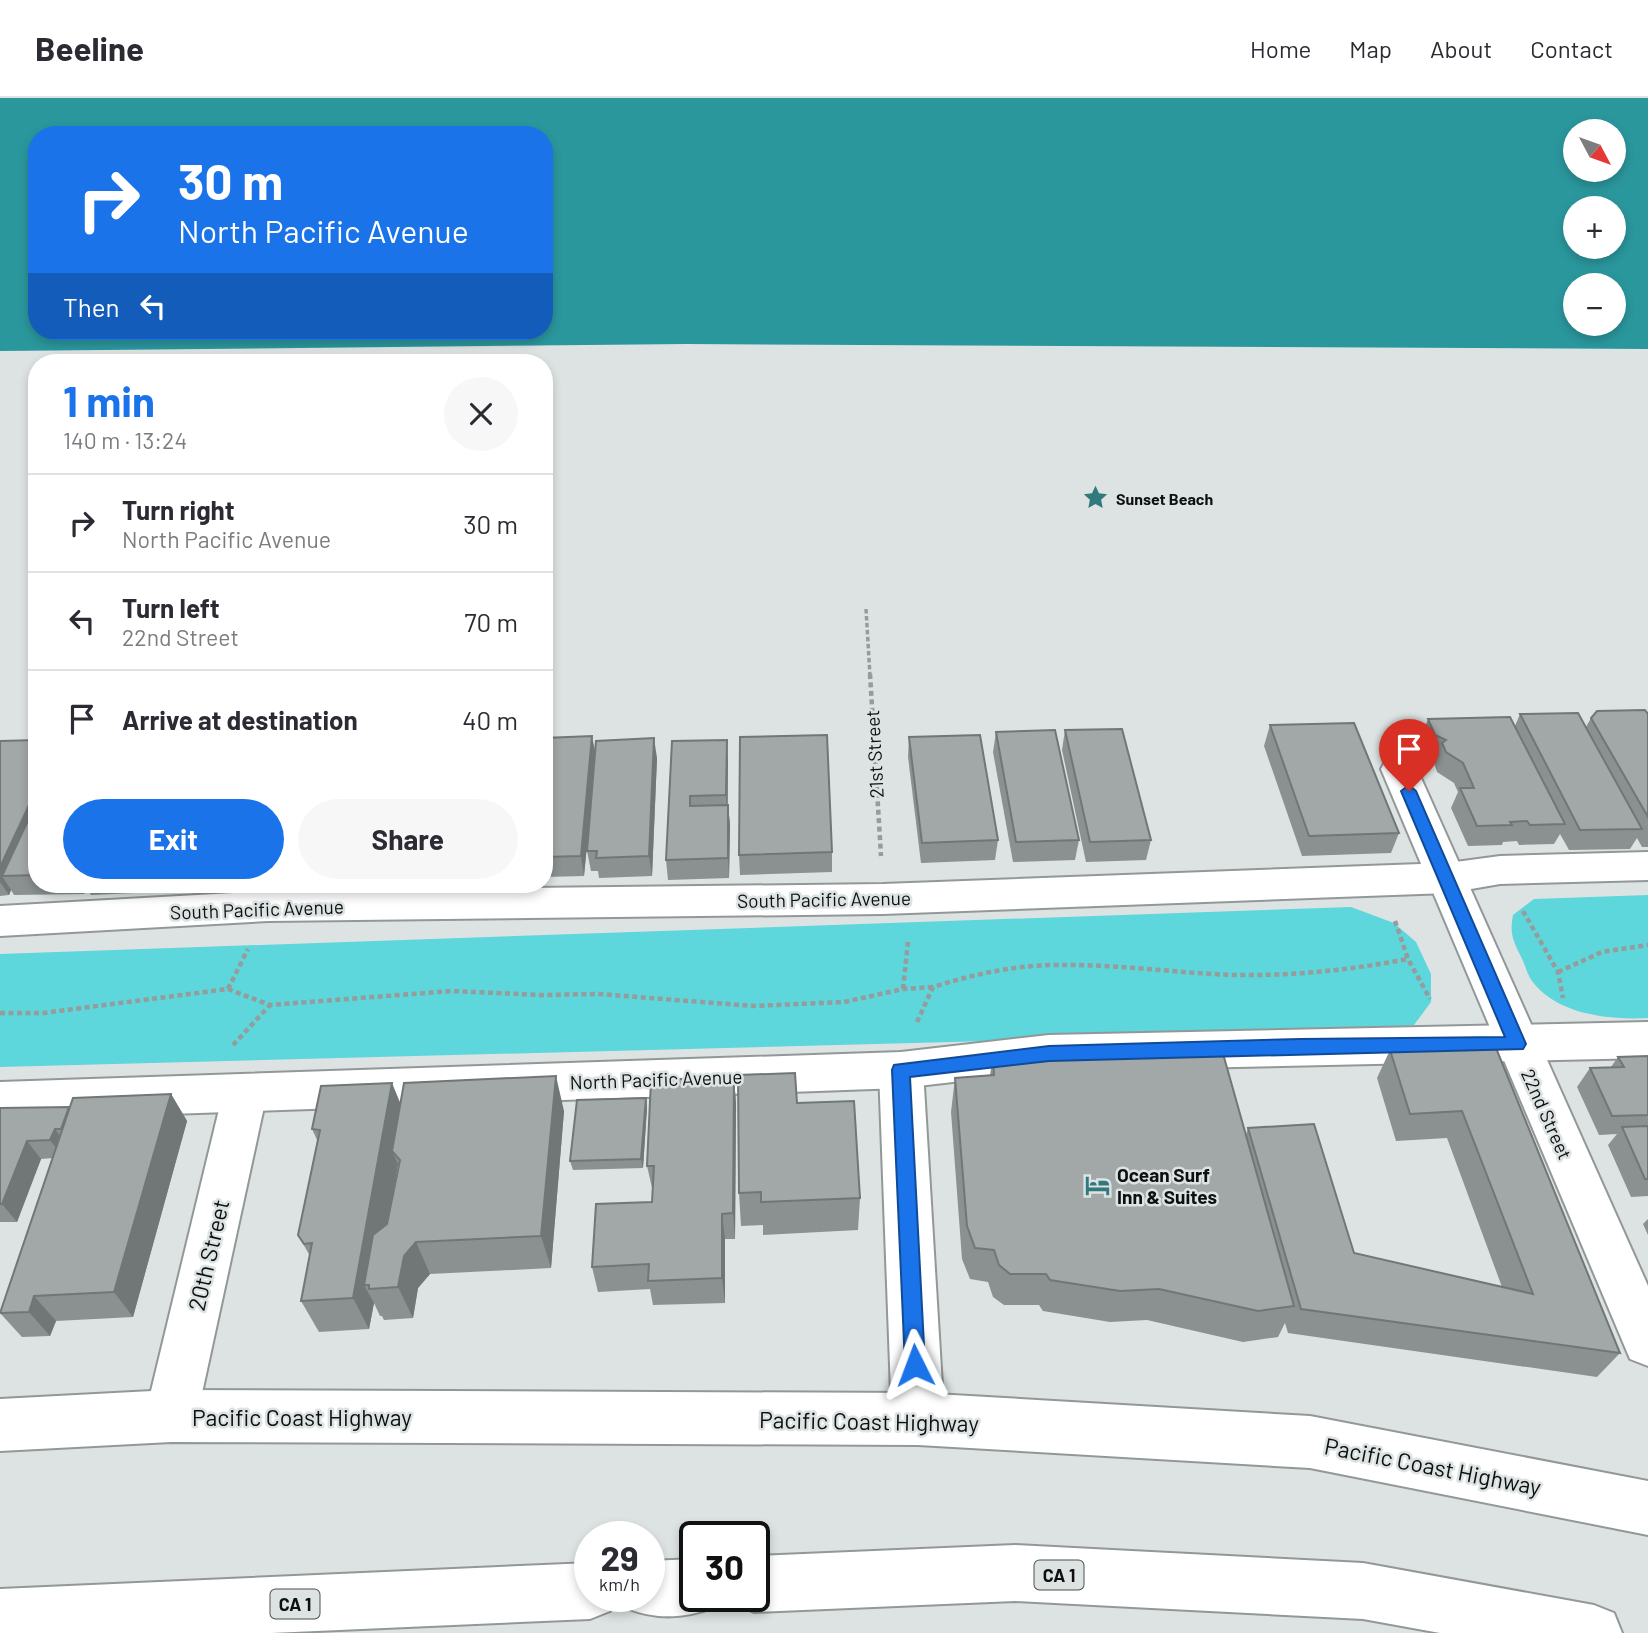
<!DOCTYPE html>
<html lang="en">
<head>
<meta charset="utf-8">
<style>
  body { margin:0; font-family:Barlow,sans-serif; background:#f7f7f7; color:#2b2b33; height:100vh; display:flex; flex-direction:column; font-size:26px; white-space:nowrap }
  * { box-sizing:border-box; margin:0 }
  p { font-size:23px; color:#7c7c81 }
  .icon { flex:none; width:38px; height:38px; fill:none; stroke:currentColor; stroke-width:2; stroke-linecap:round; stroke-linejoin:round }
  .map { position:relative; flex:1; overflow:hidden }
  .drawer { position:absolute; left:28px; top:256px; width:525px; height:539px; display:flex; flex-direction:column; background:#fff; border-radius:28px; box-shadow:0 4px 10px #0003 }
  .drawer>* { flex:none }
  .banner { position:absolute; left:28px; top:28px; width:525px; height:214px; border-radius:28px; box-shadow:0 4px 10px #0003; background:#1a73e8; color:#fff; overflow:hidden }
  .needle { width:46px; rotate:131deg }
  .controls { position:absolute; left:1563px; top:21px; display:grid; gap:14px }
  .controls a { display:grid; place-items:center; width:63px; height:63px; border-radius:50%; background:#fff; box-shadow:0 4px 10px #0003; font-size:35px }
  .speed { position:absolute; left:574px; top:1423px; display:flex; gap:14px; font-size:35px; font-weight:700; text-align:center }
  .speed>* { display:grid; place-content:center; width:91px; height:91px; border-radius:50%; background:#fff; box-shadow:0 4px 10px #0003; line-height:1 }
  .speed small { font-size:18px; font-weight:400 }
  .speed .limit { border:4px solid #111; border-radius:10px; background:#fff; color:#111 }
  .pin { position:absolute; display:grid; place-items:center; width:60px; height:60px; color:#fff; margin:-72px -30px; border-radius:50% 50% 50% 0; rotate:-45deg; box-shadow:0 0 7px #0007 }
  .pin .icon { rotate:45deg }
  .me { position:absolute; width:77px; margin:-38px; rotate:357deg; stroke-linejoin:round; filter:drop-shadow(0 0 5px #0008) }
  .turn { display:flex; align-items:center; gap:24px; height:147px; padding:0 35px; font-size:32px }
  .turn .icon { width:91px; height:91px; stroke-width:2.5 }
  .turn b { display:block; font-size:49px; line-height:60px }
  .then { display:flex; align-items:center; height:66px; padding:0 35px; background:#0003; gap:14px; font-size:26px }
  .round { display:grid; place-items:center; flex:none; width:74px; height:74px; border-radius:37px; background:#f7f7f7 }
  .summary { display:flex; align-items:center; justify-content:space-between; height:119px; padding:0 35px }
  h1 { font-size:42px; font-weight:700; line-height:52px; color:#1a73e8 }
  .primary-button { display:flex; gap:14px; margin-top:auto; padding:14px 35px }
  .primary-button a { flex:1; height:80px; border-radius:42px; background:#1a73e8; color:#fff; font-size:28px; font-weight:700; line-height:80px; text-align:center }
  .primary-button a+a { background:#f7f7f7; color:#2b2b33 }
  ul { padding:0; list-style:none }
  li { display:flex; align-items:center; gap:21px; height:98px; padding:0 35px; border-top:2px solid #e1e1e2 }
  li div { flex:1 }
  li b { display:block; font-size:26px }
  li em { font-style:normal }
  header { display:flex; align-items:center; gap:42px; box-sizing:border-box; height:98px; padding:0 35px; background:#fff; border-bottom:2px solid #e1e1e2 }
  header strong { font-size:33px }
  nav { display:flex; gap:38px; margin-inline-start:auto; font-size:24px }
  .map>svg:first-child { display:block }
  .green { fill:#5dd6dc }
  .water { fill:#2a979d; fill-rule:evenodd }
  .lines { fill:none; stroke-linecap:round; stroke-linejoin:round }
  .street-casing { stroke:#929898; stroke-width:4 }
  .secondary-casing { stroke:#929898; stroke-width:4 }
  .highway-casing { stroke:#929898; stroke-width:4 }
  .path-far1 { stroke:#969b9b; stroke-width:3.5; stroke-dasharray:4.5 2.5; stroke-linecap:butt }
  .path { stroke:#969b9b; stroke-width:4.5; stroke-dasharray:5 3.5; stroke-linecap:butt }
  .street { fill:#fff; fill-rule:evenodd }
  .secondary { fill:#fff; fill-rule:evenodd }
  .highway { fill:#fff; fill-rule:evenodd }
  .wall { fill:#8b9090; fill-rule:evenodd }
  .shaded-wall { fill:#717676 }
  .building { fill:#a2a8a8; stroke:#717676; stroke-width:2 }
  .route { fill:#1a73e8; stroke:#114b97; stroke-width:2 }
  .labels { text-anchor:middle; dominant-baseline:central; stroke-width:5; stroke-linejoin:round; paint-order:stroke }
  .far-poi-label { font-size:16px; font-weight:bold; fill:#0e1010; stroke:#dde3e3; text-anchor:start }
  .shield { fill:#dde3e3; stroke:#4c4f4f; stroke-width:2 }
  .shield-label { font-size:18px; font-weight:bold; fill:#0e1010 }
  .street-label { font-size:19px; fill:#0e1010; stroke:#dde3e3 }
  .poi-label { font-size:19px; font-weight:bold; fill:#0e1010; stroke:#dde3e3; text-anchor:start }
  .near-street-label { font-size:23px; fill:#0e1010; stroke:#dde3e3 }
</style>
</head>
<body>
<header>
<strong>Beeline</strong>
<nav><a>Home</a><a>Map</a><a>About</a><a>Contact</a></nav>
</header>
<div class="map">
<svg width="1648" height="1535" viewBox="0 0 1648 1535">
  <rect width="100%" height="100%" fill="#dde3e3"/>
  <g class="green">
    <path d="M1648 797V920C1610 922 1557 917 1532 883 1528 878 1526 870 1523 863 1514 844 1509 838 1513 817L1534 801Z"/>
    <path d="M1351 809 1394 825 1416 844 1431 876V904L1414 927 1372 933 0 969V856Z"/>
  </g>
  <path class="water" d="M0 0H1648V251L687 246 0 253ZM1575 33H1614V72H1575ZM37 37H544V233H37ZM1575 110H1614V149H1575ZM1575 187H1614V226H1575Z"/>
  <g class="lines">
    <defs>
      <g id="street">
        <path d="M1399 658 1412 662 1417 671 1648 1188V1268L1630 1261 1381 671 1386 662Z"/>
        <path d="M257 786H295L282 819 268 823 254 819 248 808Z"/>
        <path d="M901 954 916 959 923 972 944 1321 936 1339 918 1347 900 1339 892 1321 879 972 886 959Z"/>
        <path d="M245 976 260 982 267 995 197 1318 189 1336 171 1344 153 1336 145 1318 223 995 230 982Z"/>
      </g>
      <g id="secondary">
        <path d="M1648 754V782L1500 786 1448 795 883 816 268 823 0 838V808L268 793 883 786 1448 765 1500 758Z"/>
        <path d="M1648 924V960L1049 973 901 990 0 1022V984L901 954 1049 937Z"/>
      </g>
      <g id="highway">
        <path d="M171 1292 918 1295 1310 1318 1648 1383V1437L1310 1370 918 1347 171 1344 0 1353V1301Z"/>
        <path d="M1015 1447 1363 1465 1594 1507 1614 1515 1622 1535H1440L1363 1521 1015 1503 754 1514 734 1506 731 1498H754V1458Z"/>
        <path d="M695 1461V1498H719L715 1509C687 1520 657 1522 629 1511L624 1498H649V1463Z"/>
        <path d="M590 1465V1498H616L610 1513 590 1521 271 1535H0V1491Z"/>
      </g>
    </defs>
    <use href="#street" class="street-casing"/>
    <use href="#secondary" class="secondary-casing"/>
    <use href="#highway" class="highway-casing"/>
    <path class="path-far1" d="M866 511 870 578"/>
    <g class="path">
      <path d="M870 576 881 758"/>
      <path d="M1523 813 1558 874 1563 900"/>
      <path d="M1395 823 1408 861 1430 901"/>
      <path d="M1558 874 1602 854 1648 847"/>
      <path d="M228 891 248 851"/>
      <path d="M903 891 908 844"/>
      <path d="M0 915H43L228 891 270 907 451 893 541 897 599 896 753 908 844 904 903 891 933 889"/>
      <path d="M917 924 933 889C974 876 1016 867 1058 867 1117 866 1175 875 1234 877 1292 878 1350 872 1408 861"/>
      <path d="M233 947 270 907"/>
    </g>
    <use href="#street" class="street"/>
    <use href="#secondary" class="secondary"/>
    <use href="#highway" class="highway"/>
  </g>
  <g class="wall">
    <path d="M1520 616 1586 629 1591 620 1648 616V749H1642L1637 740 1630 751 1569 752 1560 736 1554 746 1519 747 1517 743 1503 744 1502 747 1468 748 1451 710 1458 694 1454 685 1437 674 1434 665 1436 661 1427 657 1420 641 1428 621 1515 628Z"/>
    <path d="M1270 627 1399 735 1391 755 1302 758 1264 648Z"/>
    <path d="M1065 632 1151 742 1146 762 1086 764 1062 652Z"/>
    <path d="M996 634 1079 742 1075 762 1013 764 993 654Z"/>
    <path d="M909 639 998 742 995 762 921 765 908 659Z"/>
    <path d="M544 640 595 655 657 660 652 778 599 780 598 773H591L587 753 590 713 584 778 544 779Z"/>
    <path d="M37 642V786H159L156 794 91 797 87 790 84 796 14 797 11 792 9 797 0 798V643Z"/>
    <path d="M672 643 728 662V707L730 727 729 780 668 782 666 762Z"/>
    <path d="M832 754V774L740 777 739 757Z"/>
    <path d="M347 786H415L348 788Z"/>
    <path d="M1496 950 1620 1255 1597 1279 1288 1235 1285 1225 1278 1239 1243 1244 1147 1222 1110 1224 1043 1213 1039 1207H1004L993 1199 988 1184 970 1181 962 1161 951 1014 955 980 990 977 993 957 1246 1037 1248 1030 1354 1155 1502 1189 1447 1040 1396 1043 1377 980 1390 952Z"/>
    <path d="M1648 958V1098L1631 1099 1608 1047 1617 1036 1599 1037 1577 989 1590 970 1611 969 1618 959Z"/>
    <path d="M734 979 736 1006 735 1141H725V1205L653 1207 650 1191 598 1194 592 1169 652 1104 653 1094 647 1068Z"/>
    <path d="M171 996 187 1023 133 1219 56 1223 50 1238 22 1239 0 1215 53 1060 41 1061 17 1124H0V1010L70 1011Z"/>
    <path d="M646 1000 647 1010 643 1070 573 1072 570 1063Z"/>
    <path d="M400 1005 564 1013 551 1170 430 1176 418 1190 413 1220 384 1222 382 1218H380L374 1205 369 1231 319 1234 301 1203 310 1158 298 1137 318 1044 312 1031ZM398 1066 399 1068 389 1116Z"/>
    <path d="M797 1005 860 1100 858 1132 763 1137V1127L741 1128 739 1095Z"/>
    <path d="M1648 1121V1137L1643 1126Z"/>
  </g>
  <g class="shaded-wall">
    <path d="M592 638 596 658 584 778 581 758Z"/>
    <path d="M654 640 657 660 652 778 649 758Z"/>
    <path d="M727 642 728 662 727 717 726 697Z"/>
    <path d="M37 690V735L2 778 11 792 9 797 0 784V769Z"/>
    <path d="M728 707 730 727 729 780 728 760Z"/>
    <path d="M78 786H84L87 790 84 796Z"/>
    <path d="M151 786H159L156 794Z"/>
    <path d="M556 978 564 1013 551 1170 541 1138Z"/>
    <path d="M734 979 736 1006 735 1141 733 1115Z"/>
    <path d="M392 985 406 1019 392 1053 398 1066 376 1190 369 1187H364L374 1205 369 1231 353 1200Z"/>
    <path d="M171 996 187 1023 133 1219 114 1194Z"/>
    <path d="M646 1000 647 1010 643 1070 641 1061Z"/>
    <path d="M55 1031 68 1049 64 1060 50 1042Z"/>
    <path d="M27 1043 41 1061 17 1124 2 1106Z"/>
    <path d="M722 1116 725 1141V1205L722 1180Z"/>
    <path d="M416 1144 430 1176 418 1190 413 1220 398 1189 404 1158Z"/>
    <path d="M34 1198 56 1223 50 1238 29 1214Z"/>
  </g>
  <g class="building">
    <path d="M1645 612 1648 616V719L1591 620 1597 613Z"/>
    <path d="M1578 615 1642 731 1580 732 1520 616Z"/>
    <path d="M1510 619 1565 726 1530 727 1527 723 1510 724 1512 727 1477 728 1460 690H1474L1463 665 1446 654 1442 645 1446 642 1435 637 1428 621Z"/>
    <path d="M1354 625 1399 735 1309 738 1270 627Z"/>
    <path d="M1122 631 1151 742 1090 744 1065 632Z"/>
    <path d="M1055 632 1079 742 1016 744 996 634Z"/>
    <path d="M827 637 832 754 739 757 740 639Z"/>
    <path d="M980 637 998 742 922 745 909 639Z"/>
    <path d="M592 638 581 758 544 759V640Z"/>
    <path d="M654 640 649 758 596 760 597 753H587L596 643Z"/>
    <path d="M37 642V690L0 769V643Z"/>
    <path d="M727 642 726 697 690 698V708L728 707V760L666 762 672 643Z"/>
    <path d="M31 716H37V777L2 778Z"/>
    <path d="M1496 950 1620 1255 1301 1211 1248 1030 1314 1026 1354 1155 1533 1196 1462 1013 1410 1016 1390 952Z"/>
    <path d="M1222 952 1294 1208 1258 1213 1159 1191 1120 1193 1050 1182 1046 1176H1010L999 1167 994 1152 975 1150 967 1128 955 980 994 977 993 957H1164Z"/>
    <path d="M1648 958V1017L1612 1018 1590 970 1624 969 1618 959Z"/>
    <path d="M795 975 797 1005 854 1003 860 1100 761 1104V1094L739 1095 738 977Z"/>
    <path d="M556 978 541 1138 416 1144 404 1158 398 1189 369 1191V1187H364L373 1137 387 1126 400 1062 392 1053 404 985Z"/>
    <path d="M734 979 733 1115 722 1116V1180L648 1183 649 1166 592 1169 596 1106 652 1104 654 1068H647L651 982Z"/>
    <path d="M392 985 353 1200 301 1203 312 1145 304 1146 298 1137 320 1032 312 1031 321 988Z"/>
    <path d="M171 996 114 1194 34 1198 29 1214 0 1215 73 1000Z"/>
    <path d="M646 1000 641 1061 570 1063 577 1002Z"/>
    <path d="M69 1009 61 1031H55L50 1042 27 1043 2 1106H0V1010Z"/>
    <path d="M1648 1028V1081H1645L1622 1029Z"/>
  </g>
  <path class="route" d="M1409 687 1416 693 1526 946 1523 951 1049 963 910 979 925 1267 922 1274 915 1277 908 1274 905 1267 892 972 894 967 1049 948 1301 941 1505 939 1401 693Z"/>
  <defs>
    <symbol id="sight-bare" viewBox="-9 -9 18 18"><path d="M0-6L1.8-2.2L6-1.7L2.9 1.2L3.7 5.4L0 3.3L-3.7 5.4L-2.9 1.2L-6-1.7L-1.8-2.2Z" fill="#30797d" stroke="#dde3e3" stroke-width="2.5" paint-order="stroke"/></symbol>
    <symbol id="hotel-bare" viewBox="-9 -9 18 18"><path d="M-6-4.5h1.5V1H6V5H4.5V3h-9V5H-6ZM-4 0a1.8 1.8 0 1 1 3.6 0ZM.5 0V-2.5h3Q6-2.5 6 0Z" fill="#30797d" stroke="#dde3e3" stroke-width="2.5" paint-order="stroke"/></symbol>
  </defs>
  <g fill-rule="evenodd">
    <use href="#sight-bare" x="1078" y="382" width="35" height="35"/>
    <use href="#hotel-bare" x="1080" y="1070" width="35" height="35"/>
  </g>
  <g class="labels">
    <g class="far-poi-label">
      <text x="1116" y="400">Sunset Beach</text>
    </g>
    <g class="shield">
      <rect x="1034.5" y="1462.5" width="49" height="29" rx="5"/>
      <rect x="270.5" y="1491.5" width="49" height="29" rx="5"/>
    </g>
    <g class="shield-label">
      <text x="1059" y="1477">CA 1</text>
      <text x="295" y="1506">CA 1</text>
    </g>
    <g class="street-label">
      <text transform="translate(874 656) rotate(-93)">21st Street</text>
      <text transform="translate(824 801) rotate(-1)">South Pacific Avenue</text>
      <text transform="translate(257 811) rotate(-2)">South Pacific Avenue</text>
      <text transform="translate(656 981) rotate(-2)">North Pacific Avenue</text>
      <text transform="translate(1547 1016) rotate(66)">22nd Street</text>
    </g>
    <g class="poi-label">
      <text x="1117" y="1076">Ocean Surf<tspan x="1117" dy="22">Inn &amp; Suites</tspan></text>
    </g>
    <g class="near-street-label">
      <text transform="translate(208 1157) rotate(-77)">20th Street</text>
      <text x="302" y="1319">Pacific Coast Highway</text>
      <text transform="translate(869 1323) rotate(1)">Pacific Coast Highway</text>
      <text transform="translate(1433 1368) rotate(11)">Pacific Coast Highway</text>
    </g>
  </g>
</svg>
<div class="controls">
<a><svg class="needle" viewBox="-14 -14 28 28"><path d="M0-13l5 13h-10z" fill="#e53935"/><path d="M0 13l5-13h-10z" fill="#7c7c81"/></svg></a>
<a>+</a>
<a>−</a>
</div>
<div class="speed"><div>29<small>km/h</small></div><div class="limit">30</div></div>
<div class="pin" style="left:1409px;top:693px;background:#d93025"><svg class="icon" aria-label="arrive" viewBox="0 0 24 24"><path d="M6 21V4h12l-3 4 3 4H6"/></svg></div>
<svg class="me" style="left:915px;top:1267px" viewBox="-20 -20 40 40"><path d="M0-17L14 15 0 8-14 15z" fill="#1a73e8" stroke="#fff" stroke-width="4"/></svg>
<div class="banner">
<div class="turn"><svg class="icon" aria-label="right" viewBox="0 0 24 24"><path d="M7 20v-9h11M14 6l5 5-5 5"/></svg><div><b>30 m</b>North Pacific Avenue</div></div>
<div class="then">Then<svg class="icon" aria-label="left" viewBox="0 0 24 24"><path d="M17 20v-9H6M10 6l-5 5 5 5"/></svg></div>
</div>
<section class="drawer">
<div class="summary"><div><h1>1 min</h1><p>140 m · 13:24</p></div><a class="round"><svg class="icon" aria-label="close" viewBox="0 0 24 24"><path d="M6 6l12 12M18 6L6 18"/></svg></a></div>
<ul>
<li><svg class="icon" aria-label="right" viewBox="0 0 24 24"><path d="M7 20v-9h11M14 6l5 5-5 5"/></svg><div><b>Turn right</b><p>North Pacific Avenue</p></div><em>30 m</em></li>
<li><svg class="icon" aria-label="left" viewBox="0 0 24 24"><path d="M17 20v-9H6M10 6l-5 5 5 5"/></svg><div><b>Turn left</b><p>22nd Street</p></div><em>70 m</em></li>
<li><svg class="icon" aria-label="arrive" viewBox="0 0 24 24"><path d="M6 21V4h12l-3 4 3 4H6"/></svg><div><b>Arrive at destination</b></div><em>40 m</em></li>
</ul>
<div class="primary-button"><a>Exit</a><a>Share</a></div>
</section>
</div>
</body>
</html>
